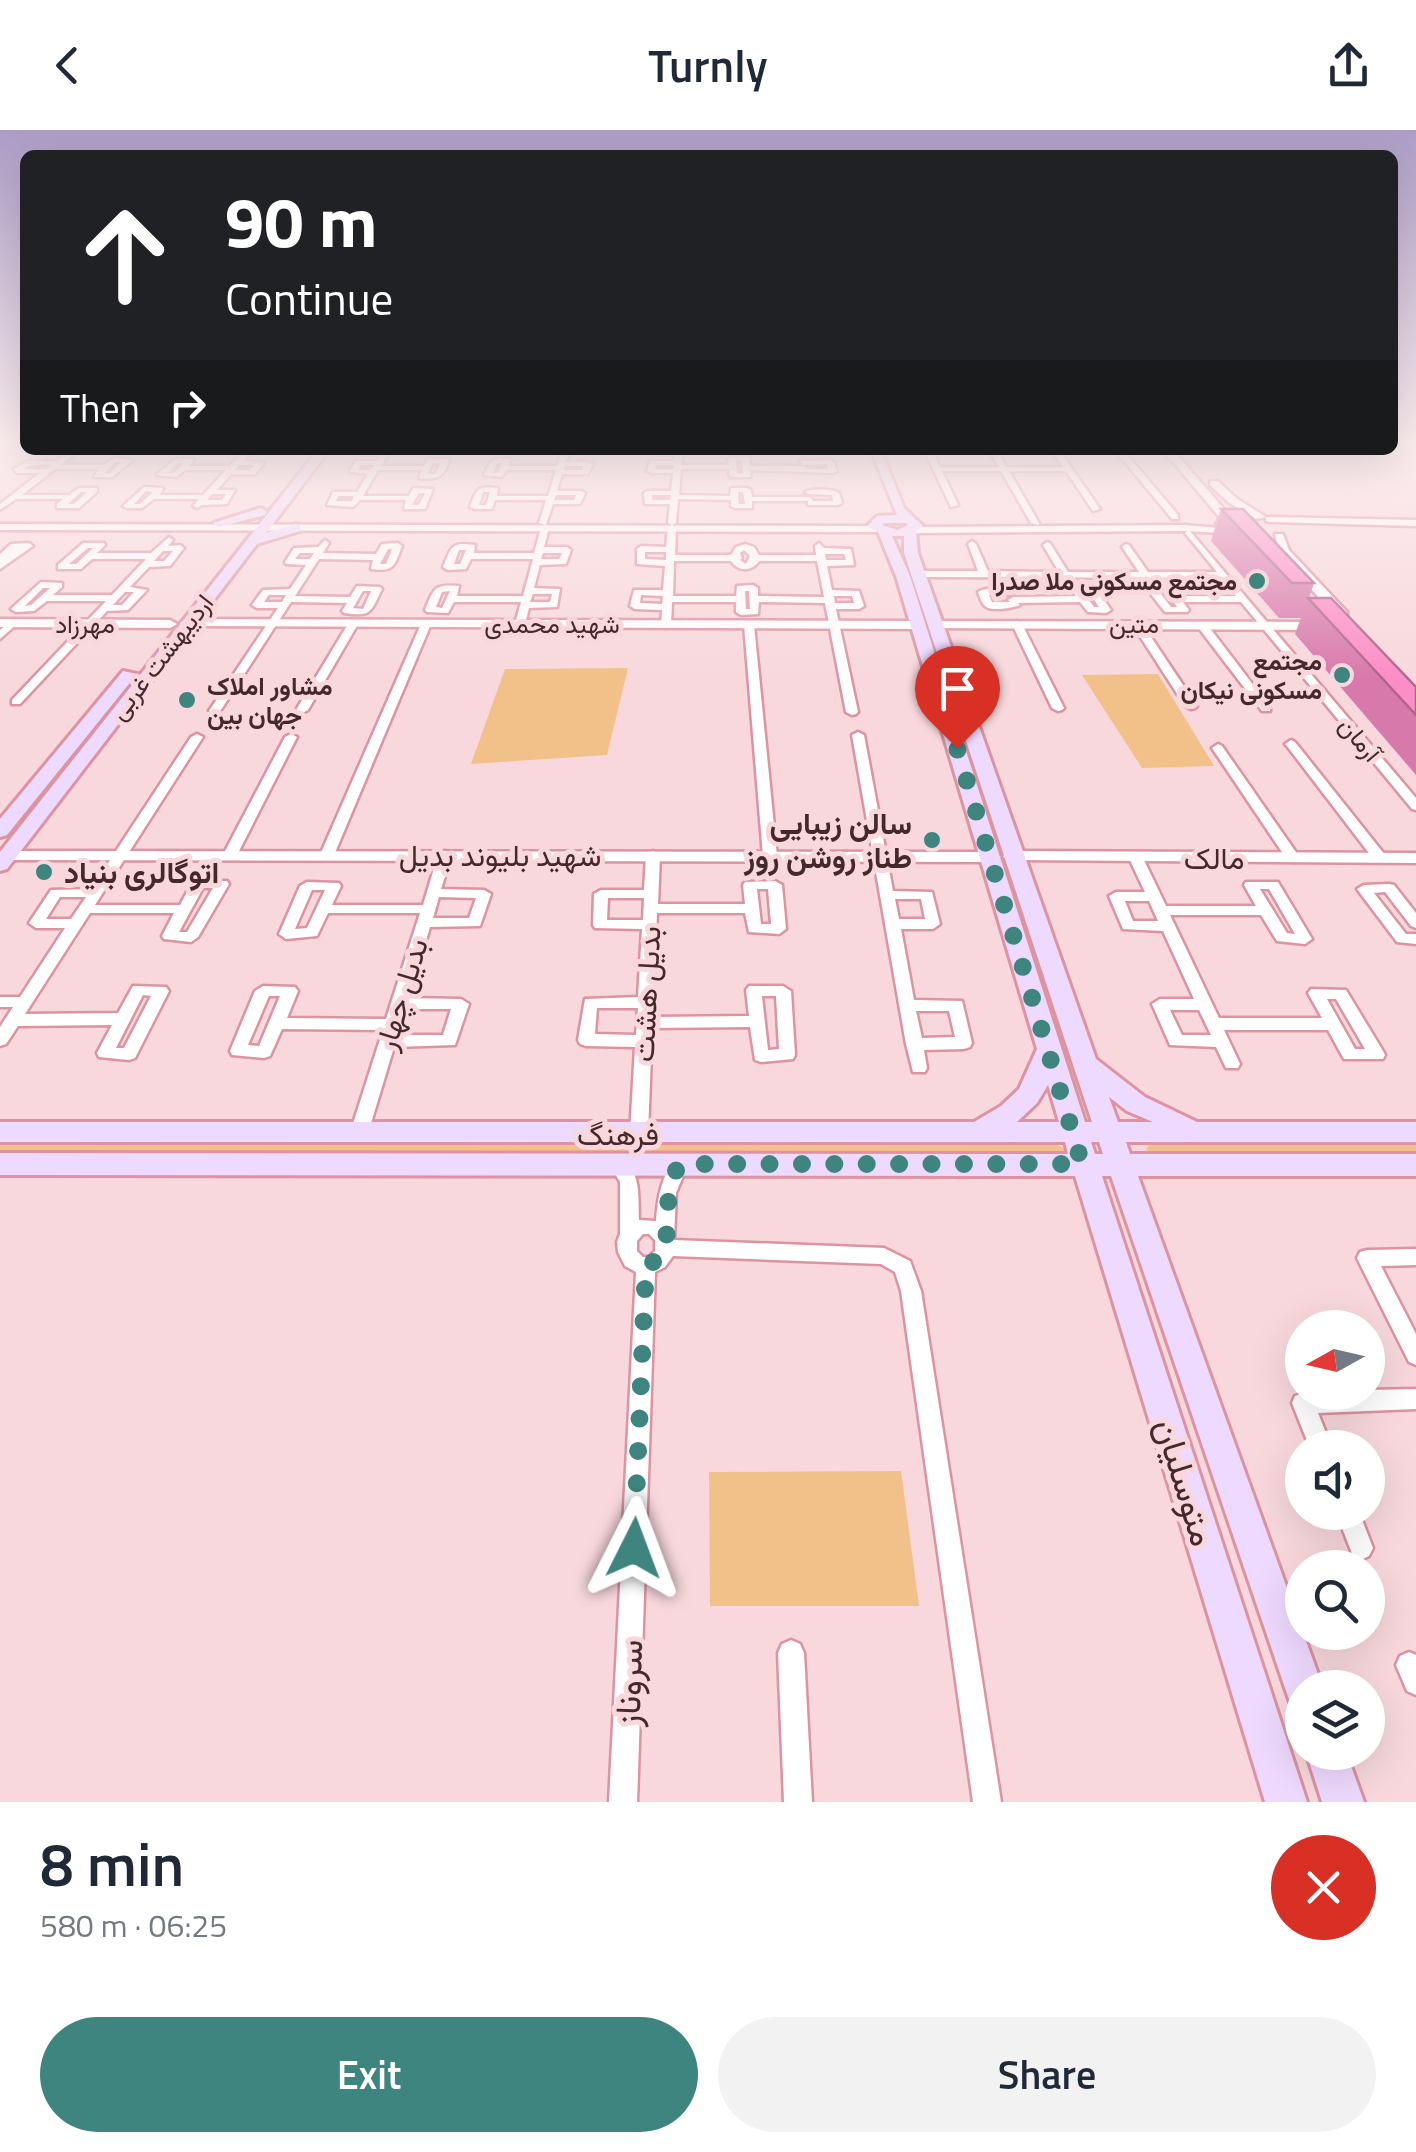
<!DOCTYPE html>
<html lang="en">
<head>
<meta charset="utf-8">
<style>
  body { margin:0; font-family:"Titillium Web",Vazirmatn,sans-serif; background:#f2f2f3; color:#1f2937; height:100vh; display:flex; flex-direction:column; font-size:38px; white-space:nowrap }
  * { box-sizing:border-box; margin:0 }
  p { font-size:32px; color:#747a83 }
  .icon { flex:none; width:55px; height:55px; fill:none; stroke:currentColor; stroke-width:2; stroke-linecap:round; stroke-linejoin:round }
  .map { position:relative; height:1672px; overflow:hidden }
  .details { display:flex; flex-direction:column; background:#fff; flex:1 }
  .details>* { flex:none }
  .top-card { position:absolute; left:20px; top:20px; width:1378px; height:305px; border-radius:15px; box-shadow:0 10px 40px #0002; background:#202124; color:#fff; overflow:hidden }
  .needle { width:65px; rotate:262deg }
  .controls { position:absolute; left:1285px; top:1180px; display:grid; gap:20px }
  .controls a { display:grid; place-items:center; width:100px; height:100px; border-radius:50%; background:#fff; box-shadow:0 10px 40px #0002; font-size:50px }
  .pin { position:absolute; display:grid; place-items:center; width:85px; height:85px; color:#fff; margin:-102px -42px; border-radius:50% 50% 50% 0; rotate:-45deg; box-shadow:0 0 10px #0007 }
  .pin .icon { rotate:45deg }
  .me { position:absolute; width:110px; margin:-55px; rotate:3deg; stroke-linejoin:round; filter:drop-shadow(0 0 8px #0008) }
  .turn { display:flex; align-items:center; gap:35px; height:210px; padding:0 40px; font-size:45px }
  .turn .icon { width:130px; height:130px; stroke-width:2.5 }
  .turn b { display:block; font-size:70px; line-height:85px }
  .then { display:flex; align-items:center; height:95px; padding:0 40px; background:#0003; gap:20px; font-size:38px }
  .round { display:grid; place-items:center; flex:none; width:105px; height:105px; border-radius:52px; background:#f2f2f3 }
  .head { display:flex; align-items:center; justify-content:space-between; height:170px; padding:0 40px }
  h1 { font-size:60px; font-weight:600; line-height:75px }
  .button { display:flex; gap:20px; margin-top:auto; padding:20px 40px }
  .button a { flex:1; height:115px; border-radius:60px; background:#3e857f; color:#fff; font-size:40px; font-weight:600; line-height:115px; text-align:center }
  .button a+a { background:#f2f2f3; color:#1f2937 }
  header { display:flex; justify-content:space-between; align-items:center; height:130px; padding:0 40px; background:#fff; font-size:45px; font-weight:600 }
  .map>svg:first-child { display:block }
  .green { fill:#f2c089 }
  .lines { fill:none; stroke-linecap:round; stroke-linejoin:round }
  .minor-casing { stroke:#dd93a0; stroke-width:5 }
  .tertiary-casing { stroke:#dd93a0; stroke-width:5 }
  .secondary-casing { stroke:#dd93a0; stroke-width:6 }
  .minor { fill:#fff; fill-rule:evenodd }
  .tertiary { fill:#fff; fill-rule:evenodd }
  .secondary { fill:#eedafe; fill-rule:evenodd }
  .wall { fill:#d879ab }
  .building { fill:#fb8dc7; stroke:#b0638b; stroke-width:2.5 }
  .route { stroke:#3e857f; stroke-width:18; stroke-dasharray:0 32.4 }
  .poi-dot { fill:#3e857f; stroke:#f8d8dc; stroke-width:4 }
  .labels { text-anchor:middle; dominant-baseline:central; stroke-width:10; stroke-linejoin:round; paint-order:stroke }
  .far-poi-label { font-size:25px; font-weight:bold; fill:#45282d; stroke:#f8d8dc; text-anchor:end }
  .far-street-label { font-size:25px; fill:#45282d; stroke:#f8d8dc }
  .poi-label { font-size:30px; font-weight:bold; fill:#45282d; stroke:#f8d8dc; text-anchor:end }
  .street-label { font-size:30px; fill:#45282d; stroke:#f8d8dc }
  .near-street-label { font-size:35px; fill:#45282d; stroke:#f8d8dc }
</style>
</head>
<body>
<header><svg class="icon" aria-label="back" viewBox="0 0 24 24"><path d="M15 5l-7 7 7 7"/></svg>Turnly<svg class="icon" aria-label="share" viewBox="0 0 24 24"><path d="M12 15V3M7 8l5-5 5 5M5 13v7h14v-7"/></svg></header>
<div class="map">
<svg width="1416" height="1672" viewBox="0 0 1416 1672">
  <rect width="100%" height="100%" fill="#f8d8dc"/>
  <g class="green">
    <path d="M628 538 607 625 471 634 505 539Z"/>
    <path d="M1158 544 1214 636 1142 638 1082 545Z"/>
    <path d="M0 1014 1058 1015 1067 1021 1065 1025 0 1024Z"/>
    <path d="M1150 1014 1416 1015V1025H1154L1146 1019Z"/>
    <path d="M901 1341 919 1476H710L709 1342Z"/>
  </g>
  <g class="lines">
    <defs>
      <g id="minor">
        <path d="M70 320H79L61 335H104L114 328 133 330 112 347H94L99 339H55L22 365H69L79 358H97V362L79 378H57V374L63 369H16L0 380V374L40 343H17L14 339 28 331H56ZM116 332H122L110 343H104ZM30 335H51L46 339H25ZM81 362H87L74 374H68Z"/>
        <path d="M245 320H253L243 331 264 333 255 344H231L217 360H235L227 374 202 375 197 378 193 376 199 369H154L142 378H127L123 376 144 357 163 358 160 365H203L226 340H185L176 347 156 345 176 329H194L190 336H230ZM178 333H184L174 343H167ZM239 335H254L250 340H235ZM146 361 153 362 140 374H134ZM212 364H226L222 370H207Z"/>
        <path d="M383 320H391L381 336H424L428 329H449C446 347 436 350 419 348L422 340H378L363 366H409L413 358 433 359 425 379H404L406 370H360L353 377 327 375 333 362H357L368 344 349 342 356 331H377ZM433 333H441L435 344H427ZM361 335H374L371 340H358ZM419 363H425L419 375H412ZM338 366H354L352 371H336Z"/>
        <path d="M562 320H570L566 332H589L593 334 588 344H562L557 361H581L585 363 580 374H553L546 395 539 393 546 370H495L492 379H474L470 377C477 358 477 356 498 358L497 366H548L556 340H507L501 347 484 345C490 330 493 327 510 329L509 336H557ZM497 333H502L498 343H493ZM565 336H584L582 340H564ZM483 362H490L486 375H479ZM556 365H576L574 370H554Z"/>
        <path d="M675 320H683L681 335H729L728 329 732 327H749L750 336H804L807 339H828L827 334 803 335 800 331 830 330 834 332 837 341 833 343 751 340 750 347H733L729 345V339H681L679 365 730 366 731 358H747L751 360 752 367H810L813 371H833L832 365 809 364 805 362C813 358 831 359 839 363L842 373 838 375H808V371H752V378H735L731 376V370L678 369 676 393 672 395 676 398 675 425H731L736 417 745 414 754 417 759 425H816L815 416 819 413 824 418 851 419 854 435 827 436 832 460 859 461 864 476 859 479H836L858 582 856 584 852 585 846 582 825 473 759 472 758 484 741 485 736 482V472H672L671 495 666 498 661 495 662 480 635 479 630 476 634 460H663L665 436 637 434V419L641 416 666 417 668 398 672 395 668 393 670 374H645L644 363 648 361H671L673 343H651L647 341 650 331H674ZM736 331H742L743 343H737ZM656 335H674L673 339H655ZM738 362H743L745 374H739ZM652 365H671L670 370H652ZM744 420 750 426 746 434 740 430 742 428 740 423ZM645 422H666V430L645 429ZM825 424H844L846 430H826ZM674 431H731C738 442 752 442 759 431H817L824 467 758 466V458L753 455 737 456 736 466H673ZM745 461H749L750 479H746ZM641 465 663 466 662 474 640 473ZM834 466H852L854 473H835Z"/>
        <path d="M924 320H932L940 337H999L989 320H997L1006 337H1063L1051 320H1059L1100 379 1093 381 1066 341H1009L1039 393 1038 395 1031 393 1001 341H942L958 375 951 377Z"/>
        <path d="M1115 320H1123L1178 385V389H1172Z"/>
        <path d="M545 395 549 398 544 417H567L571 420 566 434 540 435 534 458 560 459 557 477 529 478 525 494 520 497 515 494 521 472H454L448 483 427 482 425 480C434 458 434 454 459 456L457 466H523L533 429H471L466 439 448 440 443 437C452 416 451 412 475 415L474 423H534L541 398ZM459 420H466L460 434H454ZM543 423H562L559 429H541ZM450 461 442 478 436 477 442 462ZM533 464H552L550 472H530Z"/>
        <path d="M1189 400 1416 668V680L1412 679 1241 472H1183L1189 480 1187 482H1165L1146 458 1151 455 1168 454 1179 466H1236L1221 448 918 447 913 444 918 441H978L968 414 972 411 976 414 988 441 1059 442 1043 415 1047 412 1050 413 1068 442H1139L1122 417 1126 414 1129 415 1148 442H1217L1185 403ZM1158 460H1165L1177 477H1171Z"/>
        <path d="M169 407 173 410 168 416 180 415 184 418 170 436 149 437 130 457 147 460 128 480 107 481 20 574H12V570L106 471H47L34 481 16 482 11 479 13 477 41 452 62 453V457L53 465H112L146 429H92L81 439H58V435L83 413H104L105 415 97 423H151ZM88 418H93L76 434H69ZM163 421H173L164 431H154ZM43 458H50L31 475 25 476ZM125 462H134L122 475H113Z"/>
        <path d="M325 410 329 413 323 423 376 424 382 414 398 413 402 416C394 436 395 442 371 439L373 430 319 429 295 466 350 467 357 456 380 457 382 459C370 483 372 487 344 483L342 481 347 473 291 472 219 583H211L209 581 278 478H257L252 475 263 460 290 459 306 435 286 434 285 432 294 418 318 417ZM388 419H392L386 434H380ZM300 423H314L310 429H295ZM363 461H371L363 479 353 478ZM269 465H286L282 472H264Z"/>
        <path d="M11 414 29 413 33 416 0 439V424Z"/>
        <path d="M1071 454H1093L1111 480 1106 483 1088 482 1080 472 1018 473 1020 475C1013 478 991 482 985 476 981 472 980 467 978 462 986 457 1006 457 1014 462L1009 465H989L992 472H1010L1008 470 1013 467 1076 466 1069 456ZM1081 459H1087L1099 477H1094Z"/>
        <path d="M13 490 18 493 0 509V500Z"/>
        <path d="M353 491 358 494 308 580 302 583 298 582 296 580 348 494Z"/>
        <path d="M426 491 431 494 334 725 327 729 322 728 320 725 421 494Z"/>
        <path d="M1017 491 1022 494 1064 578 1062 580 1058 581 1052 578 1012 494Z"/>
        <path d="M1137 491 1141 492 1197 576 1195 578 1191 579 1185 576 1132 494Z"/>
        <path d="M749 492 754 495 777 726 770 730 763 726 744 495Z"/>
        <path d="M1198 493H1206L1270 577V581H1262L1198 497Z"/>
        <path d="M858 602 864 605 893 761 932 762 940 794 933 799H901L914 870 962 871 972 913 970 917 964 919 924 920 927 938 925 942H913L906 914 852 605ZM895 769H921L925 789H899ZM916 881H949L955 907 922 908Z"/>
        <path d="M197 604 203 607 95 775H180L193 751H227L229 754 198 807 191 812 164 809 162 806 174 783H90L25 884 118 883 133 856 166 857 169 861 135 928 129 930 99 927 97 923 112 895 18 896 6 914 0 916V897L13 877H0V867H20L65 798H36L29 793 51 760 91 759 191 607ZM203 758H213L187 802H179ZM60 767H86L71 789H46ZM143 865 151 866 124 918H116Z"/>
        <path d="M291 604 297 607 237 725 230 729 225 728 223 725 285 607Z"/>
        <path d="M1291 610 1295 612 1385 725 1387 728 1385 731H1375L1287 616 1285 614Z"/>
        <path d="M1218 614 1222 616 1300 728 1298 731 1293 732 1286 728 1212 618Z"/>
        <path d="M445 721 452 725 441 759 484 760 491 764 480 796 430 797 409 868 461 869 469 874 455 915 394 917 368 1003 365 1008 359 1010 353 1008 350 1003 383 900 282 899 270 926 264 928 232 925 230 921 255 861 263 856 295 857 298 861 287 888 386 889 420 783H328L317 806 286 809 279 804 300 756 307 752 339 753 341 756 332 775H423L438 725ZM312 760H325L307 798 295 799ZM439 767 476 768 469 788H433ZM269 866H280L259 916 248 915ZM405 879H451L443 905H397Z"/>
        <path d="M653 721 660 725 658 774H745L743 755 745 752 775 751 782 755 786 799 779 804 749 802 745 783H657L653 887 749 886 746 860 749 856H783L791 861 795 925 793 929 761 932 755 930 750 897 652 898 648 1004 645 1009 639 1011 633 1009 630 1004 635 917 586 916 580 914 578 910 585 869 638 867 642 799 595 798 593 795 594 764 601 760H644L646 725ZM757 759H768L771 794H761ZM608 768H644L643 790H607ZM762 866H776L779 919 768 920ZM597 878H638L636 905 595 904Z"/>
        <path d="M1136 724 1143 728 1166 776H1256L1244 755 1246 752H1278L1312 809 1305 814 1277 811 1261 785H1170L1219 888H1322L1308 863 1311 859 1346 860 1383 921 1385 925 1383 929H1344L1328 900H1224L1240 934 1238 938H1226L1216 917 1170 915 1152 874 1160 869H1194L1163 801 1123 799 1109 766 1116 762H1145L1129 728ZM1260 759H1269L1295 804 1287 803ZM1125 771H1149L1158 791H1133ZM1327 869H1336L1365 919H1355ZM1170 880H1199L1211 905H1182Z"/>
        <path d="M1389 754 1394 755 1416 783V798L1411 796 1385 762 1374 763 1406 804H1416V814L1397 812 1357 759 1364 755Z"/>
        <path d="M618 1027C642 1039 638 1066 639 1090L656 1091C658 1064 661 1053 673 1029L679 1027 685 1029 688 1034 676 1063 674 1110 884 1118 910 1131 921 1161 1001 1672H973L901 1161 895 1142 881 1134 673 1126 665 1137 655 1142 637 1672H609L636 1142 625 1136 618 1122 617 1112 620 1104V1052L609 1034 612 1029ZM643 1104H649L655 1110V1121L649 1127H643L637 1121V1111Z"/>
        <path d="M1416 1119V1135L1381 1136 1416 1204V1235L1409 1232 1357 1128 1360 1122 1367 1120Z"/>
        <path d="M1416 1259V1279L1318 1283 1332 1318H1310L1292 1273 1295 1266 1303 1263 1368 1262V1260Z"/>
        <path d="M1336 1382H1359L1373 1418 1369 1426 1361 1430 1353 1426Z"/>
        <path d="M791 1510 800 1514 804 1523 812 1672H784L778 1523 782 1514Z"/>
        <path d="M1409 1522 1416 1525V1565L1407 1561 1396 1535 1400 1526Z"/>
      </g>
      <g id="tertiary">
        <path d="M1163 320H1173L1230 386 1228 393 1236 400V404L1185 401 915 403 909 400 915 397 1185 395 1219 398 1216 394 1220 388Z"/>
        <path d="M1210 351H1218L1236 368 1266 387 1256 389 1228 372 1210 355Z"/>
        <path d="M1266 387 1416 390V396L1270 392 1266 391Z"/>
        <path d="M0 394 876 396 882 399 876 402 0 400Z"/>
        <path d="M1275 404H1283L1289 420 1347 482V488H1337L1279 423Z"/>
        <path d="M0 489 170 490 177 494 170 498 0 497Z"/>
        <path d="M187 489 918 491 925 495 918 499 182 496 180 493Z"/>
        <path d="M935 491 1321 492 1328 496 1321 500 930 498 928 495Z"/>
        <path d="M8 721 992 722 1001 727 992 732 2 730V722Z"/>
        <path d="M1012 721 1416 723V733L1006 730 1003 726Z"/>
      </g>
      <g id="secondary">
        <path d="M318 320H329L266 403 296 394 300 395V401L257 414 7 739 0 741V722Z"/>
        <path d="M871 320H881L904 378 923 396 916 401 918 423 1096 929 1145 967 1197 992H1416V1012H1126L1130 1024H1416V1046H1138L1323 1558H1302V1577L1290 1572 1285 1558 1111 1046H1102L1307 1672H1265L1075 1046 0 1045V1023L1068 1024 1065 1012H0V992H974L1001 976 1019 959 1037 919 896 446 878 402 867 396 877 386 897 385ZM884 393H906L908 395 897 400 882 395ZM892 406H904V423L1092 992H1085L910 446ZM1048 955 1059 992H1017L1037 973ZM1109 967 1127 981 1153 992H1118ZM1091 1012H1099L1103 1024H1095Z"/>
        <path d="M261 378 267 382 265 385 219 397 213 393Z"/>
        <path d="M123 541 137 544 7 705 0 707V689Z"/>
        <path d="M1306 1622H1346L1364 1672H1322Z"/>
      </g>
    </defs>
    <use href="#minor" class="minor-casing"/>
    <use href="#tertiary" class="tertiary-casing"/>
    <use href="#secondary" class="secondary-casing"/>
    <use href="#minor" class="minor"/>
    <use href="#tertiary" class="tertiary"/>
    <use href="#secondary" class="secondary"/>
  </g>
  <path class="wall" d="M1221 379 1314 453 1309 468 1416 557V645L1295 504 1301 488H1279L1211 411Z"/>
  <g class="building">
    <path d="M1221 379H1243L1314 453H1292Z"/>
    <path d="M1308 468H1331L1416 557V585Z"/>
  </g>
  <linearGradient id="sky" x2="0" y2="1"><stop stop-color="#ac9dc6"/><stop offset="0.57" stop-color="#fcedef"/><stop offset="1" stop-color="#fcedef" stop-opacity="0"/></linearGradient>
  <rect width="1416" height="548" fill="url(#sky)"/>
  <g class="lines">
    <path class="route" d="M634 1418 646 1134C682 1129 655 1069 680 1034H1082L957 618"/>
  </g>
  <g class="poi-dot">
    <circle cx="1257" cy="451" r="10"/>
    <circle cx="1342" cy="545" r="10"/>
    <circle cx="187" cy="570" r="10"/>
    <circle cx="932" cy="710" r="10"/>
    <circle cx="44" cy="742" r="10"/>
  </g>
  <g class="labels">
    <g class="far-poi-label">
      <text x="1237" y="451">مجتمع مسکونی ملا صدرا</text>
      <text x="1322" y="531">مجتمع<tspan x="1322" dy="29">مسکونی نیکان</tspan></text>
      <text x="207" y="556" text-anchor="start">مشاور املاک<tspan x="207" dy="29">جهان بین</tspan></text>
    </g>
    <g class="far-street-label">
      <text x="85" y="494">مهرزاد</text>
      <text x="552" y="494">شهید محمدی</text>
      <text x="1134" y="494">متین</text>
      <text transform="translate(161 527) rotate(-52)">اردیبهشت غربی</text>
      <text transform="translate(1360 609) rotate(50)">آرمان</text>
    </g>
    <g class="poi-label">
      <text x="912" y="693">سالن زیبایی<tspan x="912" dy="34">طناز روشن روز</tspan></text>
      <text x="64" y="742" text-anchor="start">اتوگالری بنیاد</text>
    </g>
    <g class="street-label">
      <text x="500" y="725">شهید بلیوند بدیل</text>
      <text x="1214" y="728">مالک</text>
      <text transform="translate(401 864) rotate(-73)">بدیل چهار</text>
      <text transform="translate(646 864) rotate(-87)">بدیل هشت</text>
      <text x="618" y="1004">فرهنگ</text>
    </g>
    <g class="near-street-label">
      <text transform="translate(1186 1352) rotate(73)">متوسلیان</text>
      <text transform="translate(628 1553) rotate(-88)">سروناز</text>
    </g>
  </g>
</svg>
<div class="controls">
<a><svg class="needle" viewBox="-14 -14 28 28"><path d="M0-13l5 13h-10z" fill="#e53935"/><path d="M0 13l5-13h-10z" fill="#747a83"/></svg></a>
<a><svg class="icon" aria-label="sound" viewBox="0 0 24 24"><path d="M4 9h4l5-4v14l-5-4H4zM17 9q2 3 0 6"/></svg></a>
<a><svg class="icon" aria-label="search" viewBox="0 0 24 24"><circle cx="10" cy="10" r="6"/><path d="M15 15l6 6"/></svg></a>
<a><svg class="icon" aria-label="layers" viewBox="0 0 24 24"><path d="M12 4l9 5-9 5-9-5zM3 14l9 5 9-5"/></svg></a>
</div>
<div class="pin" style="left:957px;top:618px;background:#d93025"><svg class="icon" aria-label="arrive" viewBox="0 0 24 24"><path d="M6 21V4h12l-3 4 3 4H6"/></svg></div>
<svg class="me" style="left:634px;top:1418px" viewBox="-20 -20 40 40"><path d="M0-17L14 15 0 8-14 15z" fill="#3e857f" stroke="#fff" stroke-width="4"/></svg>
<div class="top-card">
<div class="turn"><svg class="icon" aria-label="ahead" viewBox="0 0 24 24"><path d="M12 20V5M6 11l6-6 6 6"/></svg><div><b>90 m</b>Continue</div></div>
<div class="then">Then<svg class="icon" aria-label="right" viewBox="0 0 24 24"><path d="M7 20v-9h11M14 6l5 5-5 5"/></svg></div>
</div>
</div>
<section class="details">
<div class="head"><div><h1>8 min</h1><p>580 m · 06:25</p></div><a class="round" style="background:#d93025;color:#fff"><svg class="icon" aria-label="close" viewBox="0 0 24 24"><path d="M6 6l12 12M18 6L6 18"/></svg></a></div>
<div class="button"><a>Exit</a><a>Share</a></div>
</section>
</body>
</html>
